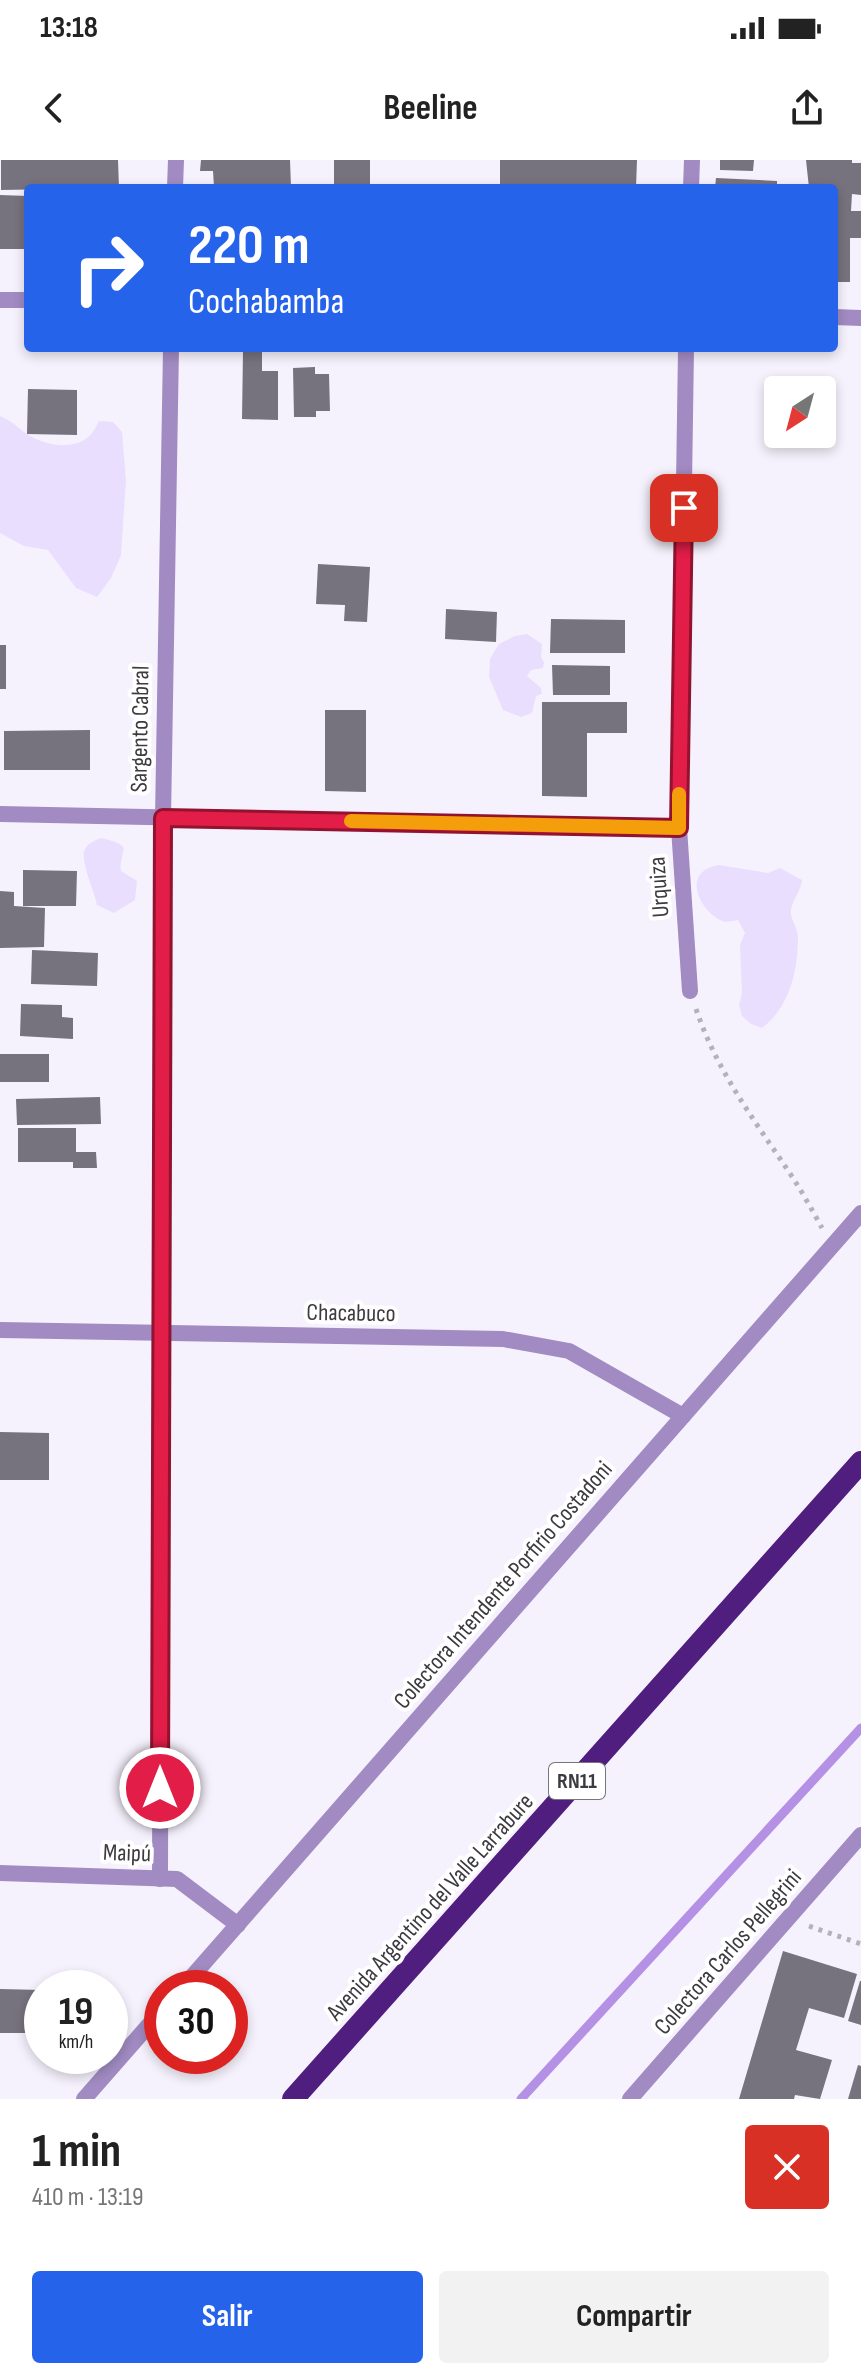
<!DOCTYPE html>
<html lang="es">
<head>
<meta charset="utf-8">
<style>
  body { margin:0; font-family:"Sofia Sans Condensed",sans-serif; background:#f2f2f2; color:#222; height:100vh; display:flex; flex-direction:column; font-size:30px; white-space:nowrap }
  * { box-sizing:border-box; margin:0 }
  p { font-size:26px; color:#767676 }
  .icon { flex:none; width:44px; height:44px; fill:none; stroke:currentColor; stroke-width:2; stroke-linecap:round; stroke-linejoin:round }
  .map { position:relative; height:1939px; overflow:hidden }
  .details { display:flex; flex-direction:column; background:#fff; flex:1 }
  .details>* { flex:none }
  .hud { position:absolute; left:24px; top:24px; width:814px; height:168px; border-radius:8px; box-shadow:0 4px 12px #0003; background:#2563eb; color:#fff; overflow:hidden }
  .needle { width:52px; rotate:216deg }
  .buttons { position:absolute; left:764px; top:216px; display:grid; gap:16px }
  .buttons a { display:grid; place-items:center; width:72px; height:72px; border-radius:8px; background:#fff; box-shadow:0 4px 12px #0003; font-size:40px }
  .speed { position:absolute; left:24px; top:1810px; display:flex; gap:16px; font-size:40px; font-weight:700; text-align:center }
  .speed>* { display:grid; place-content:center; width:104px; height:104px; border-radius:50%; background:#fff; box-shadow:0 4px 12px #0003; line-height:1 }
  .speed small { font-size:20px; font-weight:400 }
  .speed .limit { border:12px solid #d22; background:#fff; color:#111 }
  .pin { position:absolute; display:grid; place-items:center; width:68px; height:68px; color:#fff; margin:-34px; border-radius:16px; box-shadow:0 4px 12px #0006 }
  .me { position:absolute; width:88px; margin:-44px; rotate:0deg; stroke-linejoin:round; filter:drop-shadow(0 0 6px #0008) }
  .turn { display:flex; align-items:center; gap:28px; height:168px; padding:0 32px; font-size:36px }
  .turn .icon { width:104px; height:104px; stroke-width:2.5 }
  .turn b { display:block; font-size:56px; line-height:68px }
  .round { display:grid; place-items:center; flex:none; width:84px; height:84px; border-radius:8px; background:#f2f2f2 }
  .head { display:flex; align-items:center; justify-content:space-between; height:136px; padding:0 32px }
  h1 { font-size:48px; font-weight:700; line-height:60px }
  .action { display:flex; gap:16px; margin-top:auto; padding:16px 32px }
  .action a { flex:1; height:92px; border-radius:8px; background:#2563eb; color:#fff; font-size:32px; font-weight:700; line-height:92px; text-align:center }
  .action a+a { background:#f2f2f2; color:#222 }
  .status { display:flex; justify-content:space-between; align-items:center; height:56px; padding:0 40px; background:#fff; direction:ltr }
  .status svg { height:22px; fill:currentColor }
  header { display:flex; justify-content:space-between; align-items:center; height:104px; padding:0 32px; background:#fff; font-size:36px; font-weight:700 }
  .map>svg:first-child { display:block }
  .green { fill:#eadefe }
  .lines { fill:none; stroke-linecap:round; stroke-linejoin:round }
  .stream { stroke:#b491e5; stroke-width:9 }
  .building { fill:#76727e }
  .path { stroke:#b4b1ba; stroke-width:5; stroke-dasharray:4 6; stroke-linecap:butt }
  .minor { stroke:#a18bc2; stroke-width:16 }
  .tertiary { stroke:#a18bc2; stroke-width:16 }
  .trunk { stroke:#501e7f; stroke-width:22 }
  .route-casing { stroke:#92132f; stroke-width:20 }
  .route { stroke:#e11d48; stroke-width:14 }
  .slow { stroke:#f59e0b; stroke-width:14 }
  .labels { text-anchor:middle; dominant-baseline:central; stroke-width:8; stroke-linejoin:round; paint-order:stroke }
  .shield { fill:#fff; stroke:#777679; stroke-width:2 }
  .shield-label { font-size:22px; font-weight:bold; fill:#3d3b40 }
  .street-label { font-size:24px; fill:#3d3b40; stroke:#fff }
</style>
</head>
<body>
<div class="status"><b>13:18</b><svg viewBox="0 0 49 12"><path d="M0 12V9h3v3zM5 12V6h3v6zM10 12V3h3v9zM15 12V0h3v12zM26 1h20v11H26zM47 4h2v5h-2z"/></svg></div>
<header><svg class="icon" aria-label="back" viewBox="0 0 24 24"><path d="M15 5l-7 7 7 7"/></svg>Beeline<svg class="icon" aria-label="share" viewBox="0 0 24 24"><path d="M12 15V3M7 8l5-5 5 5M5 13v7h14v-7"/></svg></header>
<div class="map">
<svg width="861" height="1939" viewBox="0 0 861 1939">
  <rect width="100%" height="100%" fill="#f6f2fd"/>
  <g class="green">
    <path d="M0 256C12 261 17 267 27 274 43 285 72 291 88 277 93 274 96 266 99 261L113 262 122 272 126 320 121 395 111 418 97 437 76 428 48 390 24 386 0 373Z"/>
    <path d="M527 474 542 484 541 497 544 502 543 508 531 510 527 516 541 528 542 534 536 536 532 553 521 557 503 550 489 517 490 499 499 484 515 476Z"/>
    <path d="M101 678C137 687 119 688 121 711L137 721 135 740 114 753 97 745C95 733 79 698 85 689 88 683 96 680 101 678Z"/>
    <path d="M719 705 768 713 780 708 802 720C801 732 789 744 791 755 793 763 798 769 798 778 798 811 789 848 762 868L751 864 742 856 739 845 742 833 740 785 745 773 738 760C737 760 727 762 726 762 703 757 677 712 719 705Z"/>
  </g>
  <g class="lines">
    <path class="stream" d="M521 1939 861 1568"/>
  </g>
  <g class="building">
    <path d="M1 0H118L119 28 1 30Z"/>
    <path d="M201 0H290L291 27H214L213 11H200Z"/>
    <rect x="334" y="0" width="36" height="28"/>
    <path d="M500 0H637L636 28H500Z"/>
    <path d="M720 0H754L753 11 720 10Z"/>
    <path d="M806 0H852V3H861V35L852 34 851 51H861V78H850V122H834V28H809Z"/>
    <path d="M716 18 777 21V28H715Z"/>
    <path d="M0 35 28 36V89H0Z"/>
    <path d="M243 190H262V211H278V260L242 259Z"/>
    <path d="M315 207V214H329L330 251H316V257H294L293 208Z"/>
    <path d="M28 229 77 230V275L27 274Z"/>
    <path d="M318 404 370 407 367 462 344 461 345 445 316 444Z"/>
    <path d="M446 449 497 452 496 482 445 479Z"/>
    <path d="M551 459 625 460V493H550Z"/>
    <rect x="0" y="485" width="6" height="44"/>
    <path d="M552 505 610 506V535H553Z"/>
    <path d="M542 542H627V573H587V637L542 636Z"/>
    <path d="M325 550H366V632L325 631Z"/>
    <path d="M90 570V610H4V571Z"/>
    <path d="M23 710 77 711 76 746H23Z"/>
    <path d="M0 731 14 732V746L45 748 44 787 0 788Z"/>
    <path d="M32 790 98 793 97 826 31 824Z"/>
    <path d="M21 844 62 845V857L73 858V879L20 876Z"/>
    <rect x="0" y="894" width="49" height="28"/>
    <path d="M100 937 101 964 17 965 16 939Z"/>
    <path d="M18 968H76V992H96L97 1008H73V1002H18Z"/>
    <path d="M0 1272 49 1273V1320H0Z"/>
    <path d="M783 1791 857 1814 844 1858 809 1848 796 1890 832 1900 820 1939 795 1935 794 1939H739Z"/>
    <path d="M860 1821H861V1865L848 1861Z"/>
    <path d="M0 1829 42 1830V1873H0Z"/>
    <path d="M858 1905 861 1906V1939H848Z"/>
  </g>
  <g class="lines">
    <g class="path">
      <path d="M696 849C716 909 752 957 787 1009 800 1028 811 1048 822 1068"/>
      <path d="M809 1766 861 1784"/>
    </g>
    <g class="minor">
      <path d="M175 28 176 0"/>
      <path d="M691 28 692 0"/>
      <path d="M0 140H28"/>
      <path d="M834 157 861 158"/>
      <path d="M686 188 679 668 690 831"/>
      <path d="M0 654 679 668"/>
      <path d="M0 1170 503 1179 569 1191 683 1256"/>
      <path d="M0 1713 177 1719 238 1765"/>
      <path d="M160 1719 163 658 171 188"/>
      <path d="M182 1828 861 1053"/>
      <path d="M84 1939 162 1850"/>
    </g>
    <path class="tertiary" d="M630 1939 861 1675"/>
    <path class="trunk" d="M293 1939 861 1302"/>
  </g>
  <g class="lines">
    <defs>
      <path id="route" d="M160 1628 163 658 679 668 684 348"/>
    </defs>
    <use href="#route" class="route-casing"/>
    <use href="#route" class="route"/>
    <path class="slow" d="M351 661 679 668V634"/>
  </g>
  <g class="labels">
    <rect class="shield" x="549" y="1603" width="56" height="36" rx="6"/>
    <g class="shield-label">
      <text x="577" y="1621">RN11</text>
    </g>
    <g class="street-label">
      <text transform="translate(140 569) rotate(-89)">Sargento Cabral</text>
      <text transform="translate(659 727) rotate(-94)">Urquiza</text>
      <text transform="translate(351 1153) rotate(1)">Chacabuco</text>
      <text transform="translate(503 1425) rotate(-49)">Colectora Intendente Porfirio Costadoni</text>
      <text transform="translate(127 1693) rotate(2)">Maipú</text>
      <text transform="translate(430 1747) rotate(-48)">Avenida Argentino del Valle Larrabure</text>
      <text transform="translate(728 1792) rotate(-49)">Colectora Carlos Pellegrini</text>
    </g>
  </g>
</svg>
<div class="buttons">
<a><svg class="needle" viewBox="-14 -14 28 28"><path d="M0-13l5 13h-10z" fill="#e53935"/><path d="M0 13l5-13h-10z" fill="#767676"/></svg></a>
</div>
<div class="speed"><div>19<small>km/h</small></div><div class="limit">30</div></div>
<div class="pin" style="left:684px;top:348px;background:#d93025"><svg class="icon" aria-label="arrive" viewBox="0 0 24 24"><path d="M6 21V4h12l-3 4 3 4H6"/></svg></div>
<svg class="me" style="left:160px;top:1628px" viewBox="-20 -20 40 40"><circle r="17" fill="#e11d48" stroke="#fff" stroke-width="3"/><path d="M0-11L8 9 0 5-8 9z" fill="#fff"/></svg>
<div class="hud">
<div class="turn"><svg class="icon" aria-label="right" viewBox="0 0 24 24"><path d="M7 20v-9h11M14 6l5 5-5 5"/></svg><div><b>220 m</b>Cochabamba</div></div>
</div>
</div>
<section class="details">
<div class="head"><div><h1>1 min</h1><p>410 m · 13:19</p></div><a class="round" style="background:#d93025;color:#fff"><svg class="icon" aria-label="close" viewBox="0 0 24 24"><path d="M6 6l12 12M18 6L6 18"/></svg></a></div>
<div class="action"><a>Salir</a><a>Compartir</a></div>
</section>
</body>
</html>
